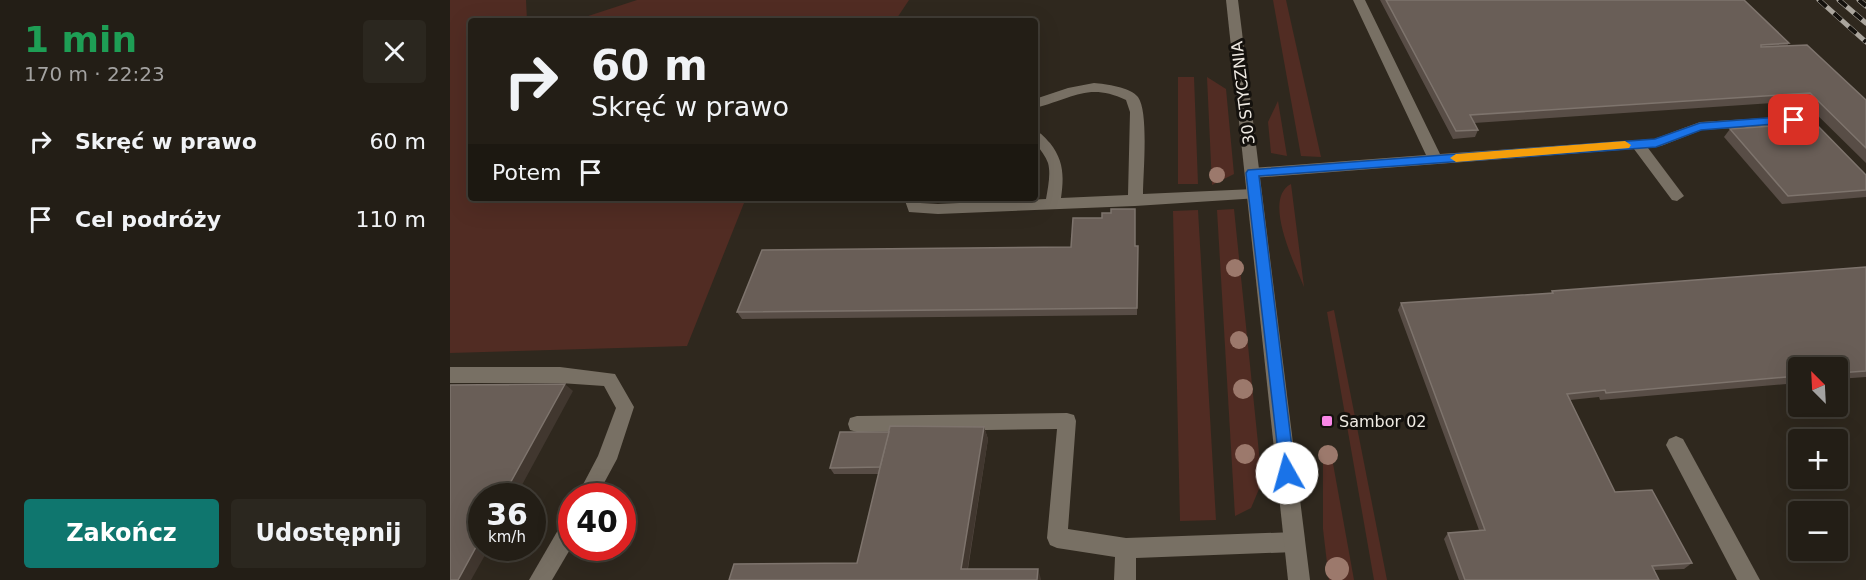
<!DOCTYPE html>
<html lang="pl">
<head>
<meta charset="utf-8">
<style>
  body { margin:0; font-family:"DejaVu Sans",sans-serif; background:#2b271f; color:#f1f3f6; height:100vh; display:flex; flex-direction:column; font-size:22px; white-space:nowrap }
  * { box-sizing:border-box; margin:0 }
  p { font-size:20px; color:#a3a2a1 }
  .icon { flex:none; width:33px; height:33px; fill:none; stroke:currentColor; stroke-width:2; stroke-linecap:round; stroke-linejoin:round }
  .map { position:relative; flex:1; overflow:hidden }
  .drawer { display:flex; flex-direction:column; background:#231e16; width:450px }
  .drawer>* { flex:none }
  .top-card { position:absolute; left:18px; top:18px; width:570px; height:183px; border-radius:6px; box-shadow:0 6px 24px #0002,0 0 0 2px #403c35; background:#231e16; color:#f1f3f6; overflow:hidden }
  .needle { width:39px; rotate:336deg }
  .fabs { position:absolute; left:1338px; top:357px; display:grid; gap:12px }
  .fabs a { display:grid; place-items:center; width:60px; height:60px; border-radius:6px; background:#231e16; box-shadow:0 6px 24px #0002,0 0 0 2px #403c35; font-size:30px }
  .speed { position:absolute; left:18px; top:483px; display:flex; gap:12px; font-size:30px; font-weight:700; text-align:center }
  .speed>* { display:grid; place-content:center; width:78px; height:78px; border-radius:50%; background:#231e16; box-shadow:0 6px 24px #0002,0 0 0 2px #403c35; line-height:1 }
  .speed small { font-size:15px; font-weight:400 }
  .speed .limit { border:9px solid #d22; background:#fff; color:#111 }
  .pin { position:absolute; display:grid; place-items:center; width:51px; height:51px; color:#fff; margin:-26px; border-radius:12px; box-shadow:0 3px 9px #0006 }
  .me { position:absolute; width:66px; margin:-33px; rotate:353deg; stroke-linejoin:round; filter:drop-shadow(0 0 4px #0008) }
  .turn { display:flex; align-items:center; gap:21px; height:126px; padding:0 24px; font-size:27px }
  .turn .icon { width:78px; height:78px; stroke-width:2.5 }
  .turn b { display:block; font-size:42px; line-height:51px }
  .then { display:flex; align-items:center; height:57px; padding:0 24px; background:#0003; gap:12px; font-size:22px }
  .round { display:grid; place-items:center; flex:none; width:63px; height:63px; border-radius:6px; background:#2b271f }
  .headline { display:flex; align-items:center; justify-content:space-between; height:102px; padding:0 24px }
  h1 { font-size:36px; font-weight:800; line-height:45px; color:#1e9e55 }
  .button { display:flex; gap:12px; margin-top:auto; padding:12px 24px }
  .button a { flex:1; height:69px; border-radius:6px; background:#0f766e; color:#fff; font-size:24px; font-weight:800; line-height:69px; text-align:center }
  .button a+a { background:#2b271f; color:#f1f3f6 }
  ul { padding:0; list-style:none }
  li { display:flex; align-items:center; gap:18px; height:78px; padding:0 24px }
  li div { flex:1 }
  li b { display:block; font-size:22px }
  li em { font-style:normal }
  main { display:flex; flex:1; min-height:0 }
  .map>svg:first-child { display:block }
  .green { fill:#512c23 }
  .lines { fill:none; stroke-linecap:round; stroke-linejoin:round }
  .service { fill:#787064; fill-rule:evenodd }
  .tertiary { fill:#787064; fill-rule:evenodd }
  .rail-casing { stroke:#aba69e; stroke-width:5 }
  .rail { stroke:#14110d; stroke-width:4; stroke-dasharray:10; stroke-linecap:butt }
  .tree { fill:#9c796c }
  .wall { fill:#584d46 }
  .shaded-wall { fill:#41372f }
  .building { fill:#695e57; stroke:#7e746d; stroke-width:1.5 }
  .route { fill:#1a73e8; stroke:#114b97; stroke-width:1.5 }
  .slow { fill:#f59e0b }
  .poi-dot { fill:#fa87e7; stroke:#14110d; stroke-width:2 }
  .labels { text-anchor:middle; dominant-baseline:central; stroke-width:6; stroke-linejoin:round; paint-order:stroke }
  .street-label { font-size:16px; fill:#efeae3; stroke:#14110d }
  .poi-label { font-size:16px; fill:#efeae3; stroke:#14110d; text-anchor:start }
</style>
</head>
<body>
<main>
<section class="drawer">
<div class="headline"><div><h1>1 min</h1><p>170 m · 22:23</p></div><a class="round"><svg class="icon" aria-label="close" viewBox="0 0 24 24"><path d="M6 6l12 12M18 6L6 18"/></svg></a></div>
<ul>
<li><svg class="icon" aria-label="right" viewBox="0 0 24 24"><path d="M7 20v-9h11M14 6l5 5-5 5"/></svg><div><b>Skręć w prawo</b></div><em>60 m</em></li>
<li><svg class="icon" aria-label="arrive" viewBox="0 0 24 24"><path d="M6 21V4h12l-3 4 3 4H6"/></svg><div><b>Cel podróży</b></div><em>110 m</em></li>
</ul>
<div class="button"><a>Zakończ</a><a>Udostępnij</a></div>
</section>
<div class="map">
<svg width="1416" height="580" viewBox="0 0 1416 580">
  <rect width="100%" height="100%" fill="#2f281e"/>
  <g class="green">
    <path d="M0 0H76L77 21H21V198H296L237 346 0 353Z"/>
    <path d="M187 0H459L445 21H123Z"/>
    <path d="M823 0H836L871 157 851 156Z"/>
    <path d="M728 77H744L748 184H728Z"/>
    <path d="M757 77 776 89 784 174 762 185Z"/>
    <path d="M828 101 837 156 821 153 818 122Z"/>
    <path d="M841 184 854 287C845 264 812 199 841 184Z"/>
    <path d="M784 209 812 482 801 508 785 516 767 210Z"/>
    <path d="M748 210 766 520 730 521 723 211Z"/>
    <path d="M884 310 937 580H924L877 312Z"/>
    <path d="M882 458 904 580H879L873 529V461Z"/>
  </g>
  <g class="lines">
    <g class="service">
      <path d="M903 0H915L990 154 1204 139 1250 122 1344 116 1351 120 1344 124 1252 130 1211 146 1198 148 1234 196 1227 201 1222 200 1184 149 802 178 797 176 795 173 797 170 802 168 976 155Z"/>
      <path d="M644 83C656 84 680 87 688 97 699 112 693 174 693 194L804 189 809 190 811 194 809 198 685 206 488 214 459 212 454 198H468L470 203 488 204 596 199C598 187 601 174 598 163 593 149 585 149 585 131 592 133 595 138 600 143 614 161 614 176 611 198L678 195 680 112 676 100C638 82 622 99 585 108V99L618 88Z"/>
      <path d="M0 367H110L165 374 184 407 167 459 147 496H127L148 456 166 408 154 386 110 383H0Z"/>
      <path d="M617 413 624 415 626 421 618 529 676 538 845 532 852 535 855 542 852 549 845 552 686 558V580H664L665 557 607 548 600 545 597 538 607 429 407 432 400 430 398 424 400 418 407 416Z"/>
      <path d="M1226 436 1233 439 1310 580H1287L1216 445 1219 439Z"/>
      <path d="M122 515V546L102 580H79L115 518Z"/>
    </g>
    <path class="tertiary" d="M776 0H788L860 580H838Z"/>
    <defs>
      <g id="rail">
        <path d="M1369 0 1416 42"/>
        <path d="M1389 0 1416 23"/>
        <path d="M1409 0 1416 6"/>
      </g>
    </defs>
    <use href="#rail" class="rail-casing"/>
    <use href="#rail" class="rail"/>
  </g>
  <g class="tree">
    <circle cx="767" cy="175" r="8"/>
    <circle cx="785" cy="268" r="9"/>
    <circle cx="789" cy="340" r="9"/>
    <circle cx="793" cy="389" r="10"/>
    <circle cx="795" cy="454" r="10"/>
    <circle cx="878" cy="455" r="10"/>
    <circle cx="887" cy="569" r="12"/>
  </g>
  <g class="wall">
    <path d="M930 0H1294L1339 43 1337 46 1416 100V163L1353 101 1024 123 1028 130 1025 137 1003 139Z"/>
    <path d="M1280 129 1416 175V197L1332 204 1274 137Z"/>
    <path d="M652 218 685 246 688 254 687 315 292 319 287 312 621 247Z"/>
    <path d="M1416 267V377L1388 379V368H1348V383L1150 400 1149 397 1120 400 1165 492 1242 563 1234 569 1204 570 1209 580H1009L994 539 998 533 1029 530 948 310 951 303 1100 294 1102 291Z"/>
    <path d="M534 427 538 439 518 569 591 579 407 563 429 474H384L380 468 439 432Z"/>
  </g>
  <g class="shaded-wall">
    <path d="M115 384 123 391 66 496H53Z"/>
    <path d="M534 427 538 439 516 578 511 569Z"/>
    <path d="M32 536V548H39L21 580H8Z"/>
    <path d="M588 569 591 579V580H587Z"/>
  </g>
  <g class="building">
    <path d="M936 0H1294L1339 43 1311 45V47L1357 45 1416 100V148L1360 93 1020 115 1028 130 1006 131Z"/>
    <path d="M1365 123 1416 175V190L1338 196 1280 129Z"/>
    <path d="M661 209H685V246H688L687 308 287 312 312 250 621 247 623 218H652V213H661Z"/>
    <path d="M1416 267V371L1388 373V368H1348V376L1156 393 1155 390 1117 394 1165 492 1202 490 1242 563 1202 566 1209 580H1015L998 533 1035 530 951 303 1103 293 1102 291Z"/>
    <path d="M115 384 53 496H32V536L8 580H0V385Z"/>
    <path d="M440 426 534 427 511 569H588L587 580H279L284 564 407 563Z"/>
    <path d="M390 432H439L430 467 380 468Z"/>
  </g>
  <path class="route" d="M1344 116 1349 120 1348 122 1251 130 1206 147 809 176 845 473 842 478 837 480 831 478 796 173 798 170 1205 139 1250 123Z"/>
  <path class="slow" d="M1175 141 1181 145 1179 148 1006 162 1000 158 1006 154Z"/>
  <rect class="poi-dot" x="871" y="415" width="12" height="12" rx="3"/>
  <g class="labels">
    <g class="street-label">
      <text transform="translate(793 93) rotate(-97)">30 STYCZNIA</text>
    </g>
    <g class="poi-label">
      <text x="889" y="421">Sambor 02</text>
    </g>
  </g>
</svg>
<div class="fabs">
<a><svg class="needle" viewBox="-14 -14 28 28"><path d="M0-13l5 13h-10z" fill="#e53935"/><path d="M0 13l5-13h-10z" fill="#a3a2a1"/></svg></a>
<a>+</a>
<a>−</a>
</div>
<div class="speed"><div>36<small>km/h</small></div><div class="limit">40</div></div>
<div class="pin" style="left:1344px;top:120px;background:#d93025"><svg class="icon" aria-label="arrive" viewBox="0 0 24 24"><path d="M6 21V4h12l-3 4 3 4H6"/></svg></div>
<svg class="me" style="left:837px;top:473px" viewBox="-20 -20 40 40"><circle r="19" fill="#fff"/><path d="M0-13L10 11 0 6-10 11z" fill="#1a73e8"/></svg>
<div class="top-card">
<div class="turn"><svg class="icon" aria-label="right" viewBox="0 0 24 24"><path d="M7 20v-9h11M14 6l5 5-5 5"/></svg><div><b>60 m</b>Skręć w prawo</div></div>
<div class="then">Potem<svg class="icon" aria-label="arrive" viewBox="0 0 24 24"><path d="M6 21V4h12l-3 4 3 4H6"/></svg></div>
</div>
</div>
</main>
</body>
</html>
